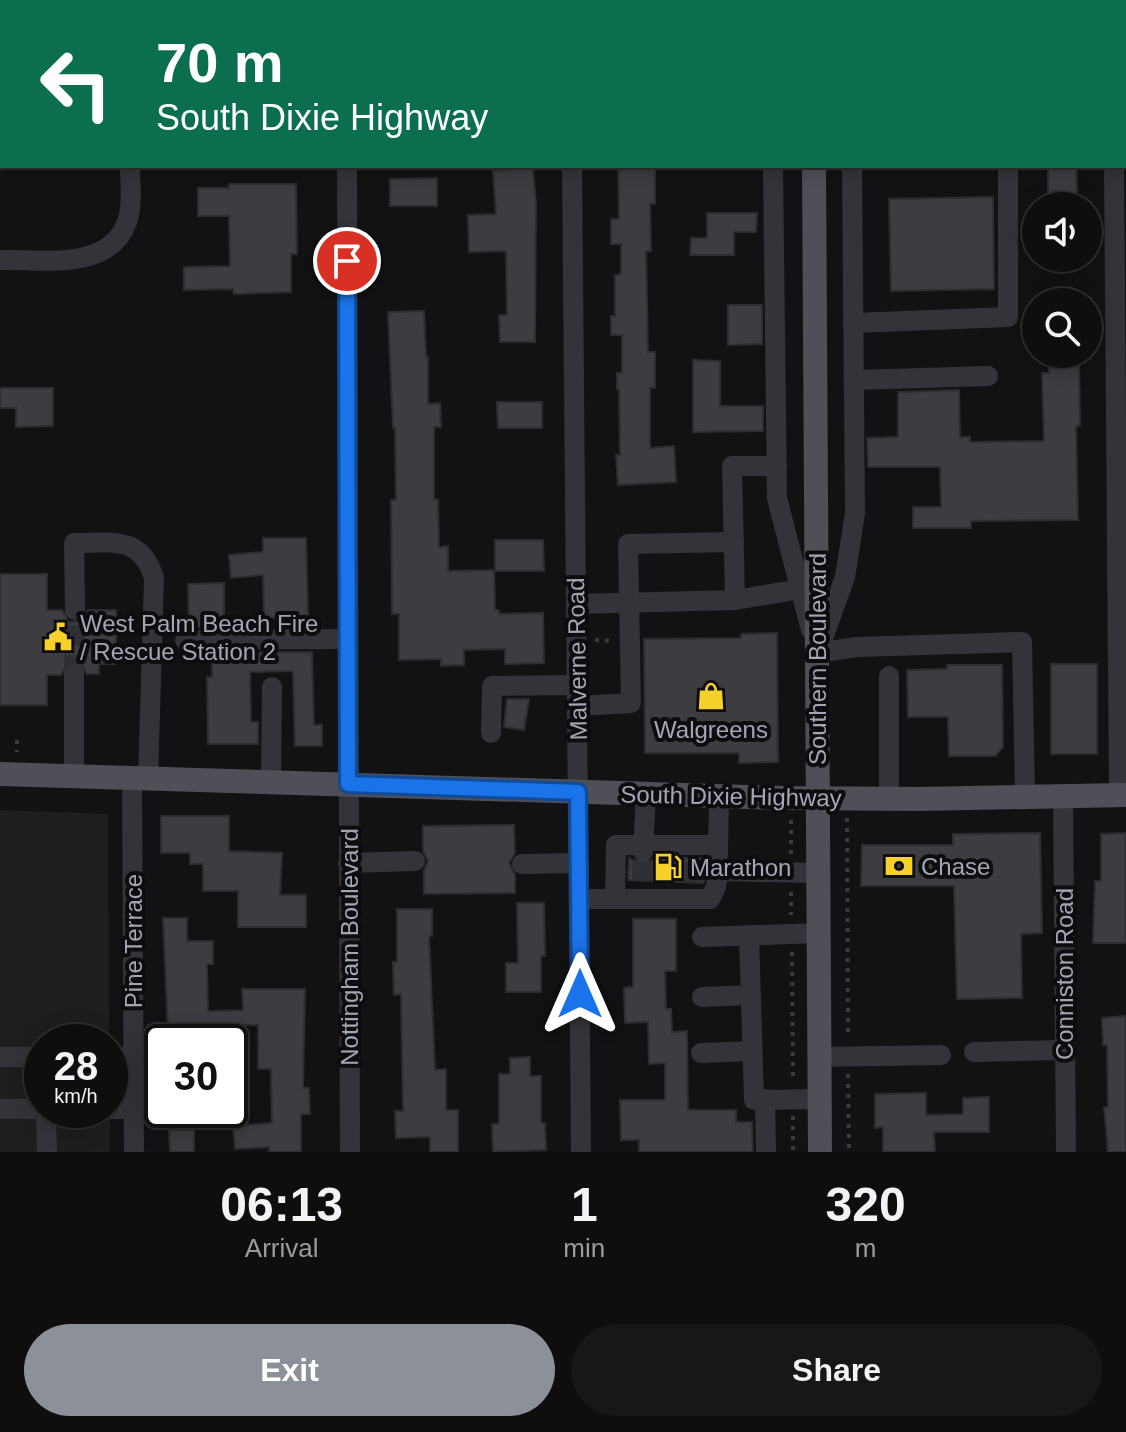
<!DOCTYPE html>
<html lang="en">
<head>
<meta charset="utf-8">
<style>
  body { margin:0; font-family:Helvetica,sans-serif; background:#171718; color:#f1f3f6; height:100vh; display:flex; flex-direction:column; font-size:30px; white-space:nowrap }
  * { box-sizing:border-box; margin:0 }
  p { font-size:26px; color:#9b9c9e }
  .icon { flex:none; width:44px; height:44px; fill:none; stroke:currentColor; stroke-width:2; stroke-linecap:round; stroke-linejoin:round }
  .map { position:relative; height:1152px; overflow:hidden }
  .panel { display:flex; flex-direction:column; background:#0e0e0f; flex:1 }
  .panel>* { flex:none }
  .guide { position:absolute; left:0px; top:0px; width:1126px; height:168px; box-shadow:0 4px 20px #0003,0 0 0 2px #2e2e2f; background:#0b6e4f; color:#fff; overflow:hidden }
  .buttons { position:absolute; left:1022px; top:192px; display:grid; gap:16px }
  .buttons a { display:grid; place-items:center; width:80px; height:80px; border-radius:50%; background:#0e0e0f; box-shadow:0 4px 20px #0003,0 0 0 2px #2e2e2f; font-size:40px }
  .speed { position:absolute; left:24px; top:1024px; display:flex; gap:16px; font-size:40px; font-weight:700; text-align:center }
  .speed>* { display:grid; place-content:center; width:104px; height:104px; border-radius:50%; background:#0e0e0f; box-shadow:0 4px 20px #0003,0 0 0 2px #2e2e2f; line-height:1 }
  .speed small { font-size:20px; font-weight:400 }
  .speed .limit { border:4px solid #111; border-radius:12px; background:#fff; color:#111 }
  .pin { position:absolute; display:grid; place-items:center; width:68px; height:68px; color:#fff; margin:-34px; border:4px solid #fff; border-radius:50%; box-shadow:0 2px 8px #0007 }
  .me { position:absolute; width:88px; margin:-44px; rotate:0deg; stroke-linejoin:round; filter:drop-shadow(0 0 6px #0008) }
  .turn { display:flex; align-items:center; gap:28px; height:168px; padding:0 24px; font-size:36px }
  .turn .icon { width:104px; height:104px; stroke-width:2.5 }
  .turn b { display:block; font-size:56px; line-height:68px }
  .eta { display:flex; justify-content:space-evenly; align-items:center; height:136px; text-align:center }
  .eta b { font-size:48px; font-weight:600; line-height:56px }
  .action { display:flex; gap:16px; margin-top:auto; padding:16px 24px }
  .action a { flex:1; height:92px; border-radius:48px; background:#8c9099; color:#fff; font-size:32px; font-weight:600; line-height:92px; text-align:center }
  .action a+a { background:#171718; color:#f1f3f6 }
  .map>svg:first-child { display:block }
  .built { fill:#1e1e21 }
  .building { fill:#3c3c41; stroke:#2d2c30; stroke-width:2 }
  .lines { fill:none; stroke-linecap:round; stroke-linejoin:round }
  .minor-tunnel { stroke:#2f3034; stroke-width:20; stroke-dasharray:20 10; stroke-linecap:butt }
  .path { stroke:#393a40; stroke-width:4; stroke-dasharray:4 6; stroke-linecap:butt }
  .minor { stroke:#333339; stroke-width:20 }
  .major { stroke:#4f4f58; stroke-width:24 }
  .route-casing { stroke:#114b97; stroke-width:20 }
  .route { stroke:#1a73e8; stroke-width:14 }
  .labels { text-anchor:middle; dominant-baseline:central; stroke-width:8; stroke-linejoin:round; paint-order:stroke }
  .poi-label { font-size:24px; fill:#a3a6b5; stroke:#0d0d0f; text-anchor:start }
  .street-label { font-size:24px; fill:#a3a6b5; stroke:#0d0d0f }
</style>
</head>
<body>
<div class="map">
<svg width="1126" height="1152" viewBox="0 0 1126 1152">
  <rect width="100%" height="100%" fill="#121214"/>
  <path class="built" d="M0 810 108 814 109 1042H42V1110H110V1152H0Z"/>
  <g class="building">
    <path d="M655 166V204H650L651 251H646L648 352H655V388H650V448L674 446 676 482 618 485 616 455H620L619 389H617V373H622V335H611V316H615V275L621 274V244H611V219H619L618 167Z"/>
    <path d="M1048 166H1076L1077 196 1048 197Z"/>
    <path d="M533 167 536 204 535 342H500L499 315H507L506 251 469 252 468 215 496 214 493 171Z"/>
    <path d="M437 178V206H390V179Z"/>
    <path d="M229 184H296L297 254H291V292L234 294 233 289 184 290V267L230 266 229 216H198V188H229Z"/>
    <path d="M993 197 994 289 891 291 889 199Z"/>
    <path d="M707 213H757L756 232H734V255H690L691 238H707Z"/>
    <path d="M728 305H762V344L728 345Z"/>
    <path d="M424 311 426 357H428V404L440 403 441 427H434V499H438L439 547 448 546V571L494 570 495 610H499V614L543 613 544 663 505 664V649L464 650V665L441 666V659L399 660V614H392L391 500H396L395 428H393L388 312Z"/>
    <path d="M1049 354H1079L1080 426H1076L1078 520 971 521V528H913V507H941L940 467H868L867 438 898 437V392L959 390 960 437H970V442L1044 441 1042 373H1049Z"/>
    <path d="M693 360 720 361V406H763V431L693 432Z"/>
    <path d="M0 388H53V426L16 427V408H0Z"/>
    <path d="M497 402H542V428H498Z"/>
    <path d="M263 538H306L308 616 264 618 263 575 231 578 229 555 263 552Z"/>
    <path d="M495 540H543L544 571H495Z"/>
    <path d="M0 574H47V610H62L69 622 82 621 88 610H116V664H99V674H87L81 664 68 663 61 675H47V705H0Z"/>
    <path d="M224 583V627H189L188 584Z"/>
    <path d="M777 633 778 762 739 763V753H645L644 639 741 638V634Z"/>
    <path d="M312 652 314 725H322V746H295L293 671 250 672 251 722H258V744H208L207 677H212V653Z"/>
    <rect x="1051" y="664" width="46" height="90"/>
    <path d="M947 665H1002L1003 747 995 756H949L948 717H908L907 670 947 669Z"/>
    <path d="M507 699H529L524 730 504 727Z"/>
    <path d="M161 816H229V851L282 853 280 895H306V927H238V891H203V864H190V853H161Z"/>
    <path d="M514 825 515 853 509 863 515 875V893L424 894V870L428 861 423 851V826Z"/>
    <path d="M1040 833 1042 933 1021 934 1022 998 957 999 954 886H861L862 845H953V834Z"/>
    <path d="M1126 833V943H1093L1095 881H1101V834Z"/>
    <path d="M629 858 642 865 650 863 654 858H706L708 863 703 883 628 880Z"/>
    <path d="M517 903H544L545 956H541V992H506V963H518Z"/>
    <path d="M397 909H432V936H429L435 1070 446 1069V1110H458V1152H430V1137L396 1138 395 1111H403L401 994 394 995 393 962H397Z"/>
    <path d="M163 918H187V941H213V964H207L208 1011 243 1010 242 989H305L303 1088H309L310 1114H301V1152H269V1147L235 1149 233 1126 272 1123 271 1069H258V1025H218V1032H168Z"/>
    <path d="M633 919H676V971H665L666 1009H671L672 1032 687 1031 688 1110H736V1122H752L753 1152H639V1140H621L620 1100H665V1063L649 1064 648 1022 625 1023 624 988 633 987Z"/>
    <path d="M1126 1016V1152H1108L1104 1107H1108L1107 1045H1103L1102 1018Z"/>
    <path d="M530 1057V1076H541V1123H545L546 1150 493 1152 492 1124H499V1074H510V1058Z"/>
    <path d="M926 1093V1115L963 1114V1098L989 1097V1132H934L935 1152H883V1127L875 1128V1094Z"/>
    <path d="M169 1130H194V1152H170Z"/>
  </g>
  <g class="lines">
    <g class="minor-tunnel">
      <path d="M74 675 75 610"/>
      <path d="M642 880 643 852"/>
      <path d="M695 882V854"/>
    </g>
    <g class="path">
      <path d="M595 640 612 641"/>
      <path d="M17 740V752"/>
      <path d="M847 818 848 1038"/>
      <path d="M791 820V855"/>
      <path d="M791 892V915"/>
      <path d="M792 952 793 1079"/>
      <path d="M848 1074 849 1152"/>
      <path d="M793 1116V1152"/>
    </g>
    <g class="minor">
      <path d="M129 0V2"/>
      <path d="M347 0V2"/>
      <path d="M571 0V2"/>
      <path d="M771 0V2"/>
      <path d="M852 0V2"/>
      <path d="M1113 0V2"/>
      <path d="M1124 99H1126"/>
      <path d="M347 166 350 1152"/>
      <path d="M572 166 581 1152"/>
      <path d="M773 166 777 498 811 630"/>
      <path d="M1114 166 1119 795"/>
      <path d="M0 260C42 259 109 272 127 222 133 205 130 184 130 166"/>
      <path d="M853 323 1008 317V166"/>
      <path d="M854 380 988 376"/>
      <path d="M735 600 801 589"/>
      <path d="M576 604 735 600 732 466H777"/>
      <path d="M75 610 74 543C112 543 141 535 154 578L148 779"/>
      <path d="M185 640 348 639"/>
      <path d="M820 646 845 577 855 513 852 166"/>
      <path d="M817 653 857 647 1022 642 1025 797"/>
      <path d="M74 675V777"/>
      <path d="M578 706 631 703 628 544 734 542"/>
      <path d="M491 733 492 686 577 685"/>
      <path d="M132 779 134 1152"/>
      <path d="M271 782 272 687"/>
      <path d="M1063 796 1066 1152"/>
      <path d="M889 799V676"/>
      <path d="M643 852 646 794"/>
      <path d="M718 855 719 796"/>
      <path d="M348 863 415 861"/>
      <path d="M522 864 579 863"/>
      <path d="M579 899H710L716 887 718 871 818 873"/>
      <path d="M615 899 616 845H718"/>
      <path d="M749 935 754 1100 820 1099"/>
      <path d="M702 937 819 933"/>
      <path d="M702 997 751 995"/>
      <path d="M974 1052 1065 1050"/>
      <path d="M701 1053 752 1051"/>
      <path d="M0 1057H42"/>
      <path d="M110 1057H134"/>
      <path d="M819 1057 941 1055"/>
      <path d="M765 1099 766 1152"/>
      <path d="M0 1109H42"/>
      <path d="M110 1109H134"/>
      <path d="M46 1110 47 1152"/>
    </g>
    <g class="major">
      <path d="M812 0V2"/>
      <path d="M814 166 820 1152"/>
      <path d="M0 774 783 798 919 799 1126 795"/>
    </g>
  </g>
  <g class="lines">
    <defs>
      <path id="route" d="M347 261 348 784 578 792 580 994"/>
    </defs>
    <use href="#route" class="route-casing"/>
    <use href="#route" class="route"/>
  </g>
  <defs>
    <symbol id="civic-bare" viewBox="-9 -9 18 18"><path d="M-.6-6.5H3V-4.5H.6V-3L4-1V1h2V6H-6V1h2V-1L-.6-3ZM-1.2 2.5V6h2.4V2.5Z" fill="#f5d129" stroke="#0d0d0f" stroke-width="2.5" paint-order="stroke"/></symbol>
    <symbol id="shop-bare" viewBox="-9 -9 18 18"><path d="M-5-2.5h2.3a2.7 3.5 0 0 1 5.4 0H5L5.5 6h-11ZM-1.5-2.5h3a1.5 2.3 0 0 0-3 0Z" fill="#f5d129" stroke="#0d0d0f" stroke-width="2.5" paint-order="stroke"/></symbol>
    <symbol id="bank-bare" viewBox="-9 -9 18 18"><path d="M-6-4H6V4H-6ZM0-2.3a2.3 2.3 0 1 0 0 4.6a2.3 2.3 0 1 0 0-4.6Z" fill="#f5d129" stroke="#0d0d0f" stroke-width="2.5" paint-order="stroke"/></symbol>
    <symbol id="fuel-bare" viewBox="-9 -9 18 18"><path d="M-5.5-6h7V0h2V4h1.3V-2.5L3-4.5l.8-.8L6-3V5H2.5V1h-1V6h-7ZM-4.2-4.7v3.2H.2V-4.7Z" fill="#f5d129" stroke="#0d0d0f" stroke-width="2.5" paint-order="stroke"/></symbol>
  </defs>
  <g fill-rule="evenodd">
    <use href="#civic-bare" x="38" y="617" width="40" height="40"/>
    <use href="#shop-bare" x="691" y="676" width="40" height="40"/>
    <use href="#bank-bare" x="879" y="846" width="40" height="40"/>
    <use href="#fuel-bare" x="648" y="847" width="40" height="40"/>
  </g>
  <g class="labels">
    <g class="poi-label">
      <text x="80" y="623">West Palm Beach Fire<tspan x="80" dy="28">/ Rescue Station 2</tspan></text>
      <text x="711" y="729" text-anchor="middle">Walgreens</text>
      <text x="921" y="866">Chase</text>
      <text x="690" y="867">Marathon</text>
    </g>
    <g class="street-label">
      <text transform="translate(577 659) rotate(-91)">Malverne Road</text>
      <text transform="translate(817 659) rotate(-90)">Southern Boulevard</text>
      <text transform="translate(731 796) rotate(1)">South Dixie Highway</text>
      <text transform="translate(133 941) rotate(-90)">Pine Terrace</text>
      <text transform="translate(349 947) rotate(-90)">Nottingham Boulevard</text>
      <text transform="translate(1064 974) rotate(-90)">Conniston Road</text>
    </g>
  </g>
</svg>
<div class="buttons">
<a><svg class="icon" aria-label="sound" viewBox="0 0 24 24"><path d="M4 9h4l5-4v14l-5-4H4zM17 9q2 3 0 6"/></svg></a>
<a><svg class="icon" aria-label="search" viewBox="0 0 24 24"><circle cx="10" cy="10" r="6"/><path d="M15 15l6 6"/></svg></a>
</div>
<div class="speed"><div>28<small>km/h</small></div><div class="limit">30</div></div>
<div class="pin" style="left:347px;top:261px;background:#d93025"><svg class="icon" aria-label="arrive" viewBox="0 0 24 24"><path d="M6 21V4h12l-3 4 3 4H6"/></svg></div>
<svg class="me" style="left:580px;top:994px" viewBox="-20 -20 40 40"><path d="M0-17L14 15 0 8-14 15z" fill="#1a73e8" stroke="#fff" stroke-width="4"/></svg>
<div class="guide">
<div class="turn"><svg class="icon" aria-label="left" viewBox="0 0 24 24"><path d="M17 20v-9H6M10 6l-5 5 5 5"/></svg><div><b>70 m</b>South Dixie Highway</div></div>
</div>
</div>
<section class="panel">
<div class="eta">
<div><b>06:13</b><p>Arrival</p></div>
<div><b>1</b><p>min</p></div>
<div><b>320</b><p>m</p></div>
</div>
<div class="action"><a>Exit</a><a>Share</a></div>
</section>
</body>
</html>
